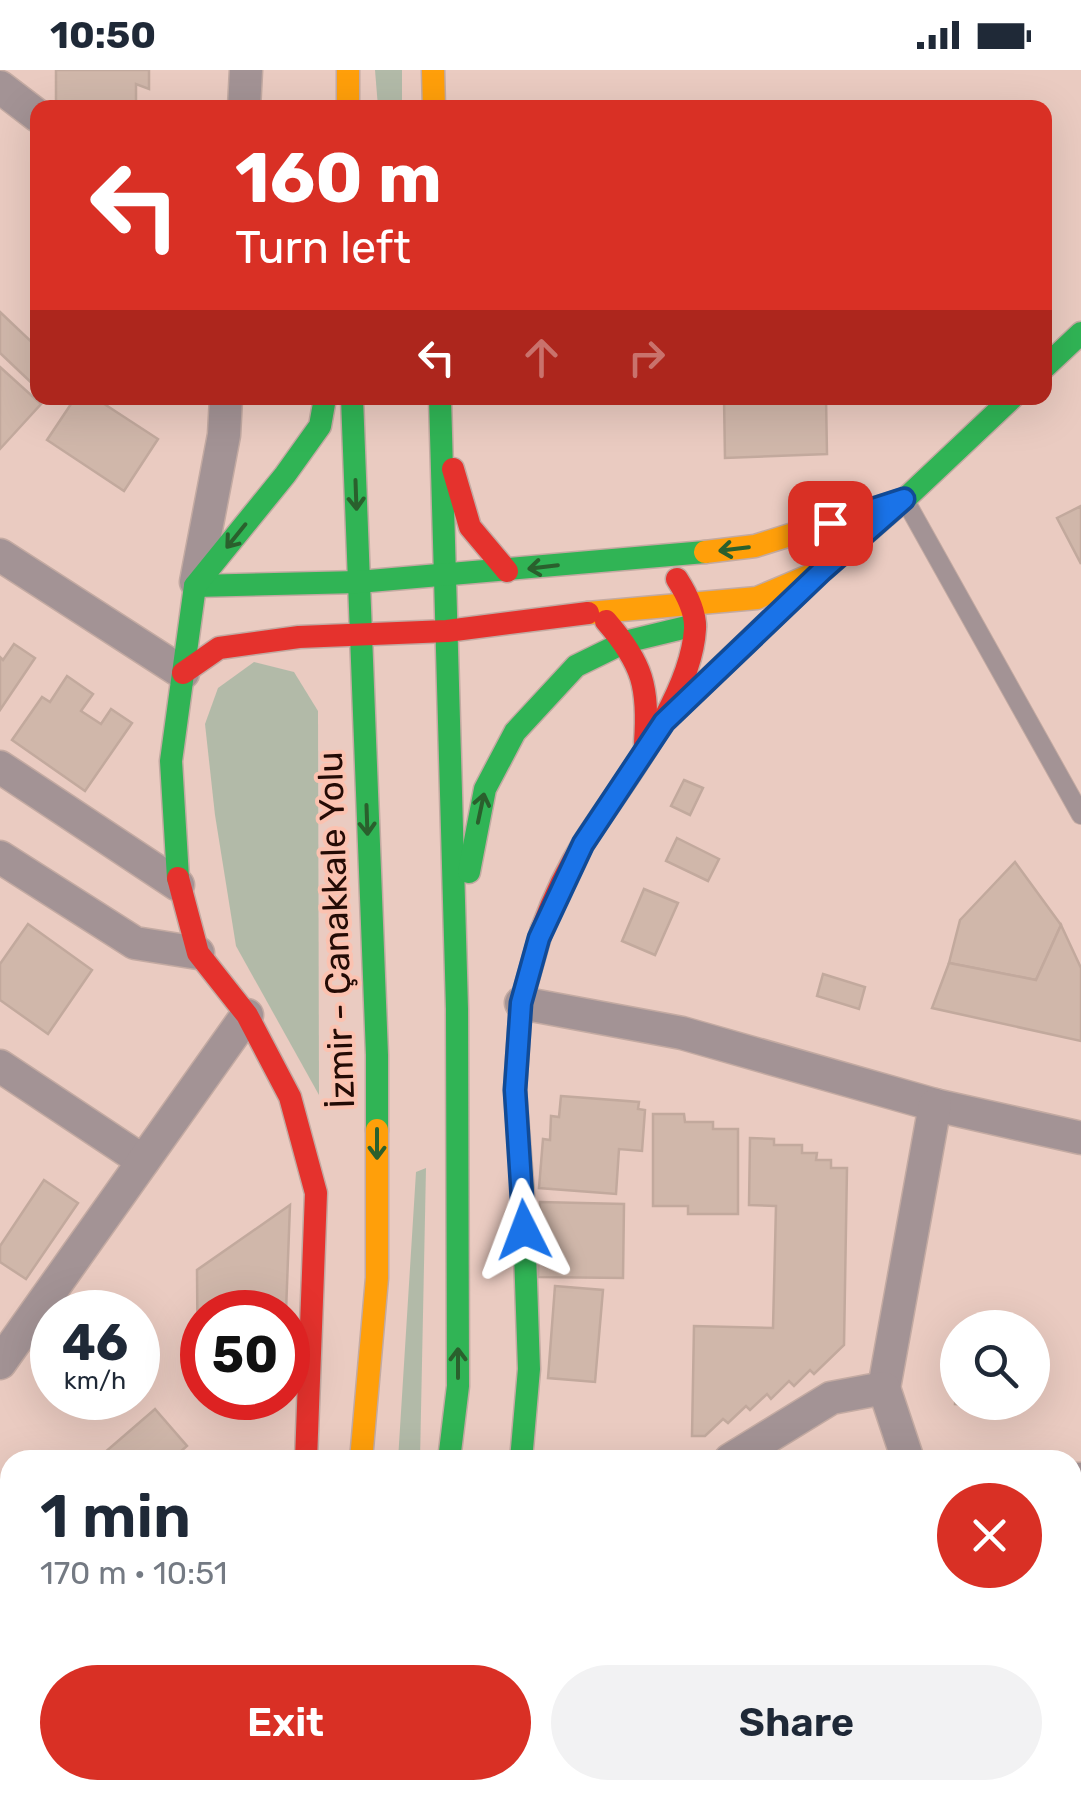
<!DOCTYPE html>
<html lang="en">
<head>
<meta charset="utf-8">
<style>
  body { margin:0; font-family:Rubik,sans-serif; background:#f2f2f3; color:#1f2937; height:100vh; display:flex; flex-direction:column; font-size:38px; white-space:nowrap }
  * { box-sizing:border-box; margin:0 }
  p { font-size:32px; color:#747a83 }
  .icon { flex:none; width:55px; height:55px; fill:none; stroke:currentColor; stroke-width:2; stroke-linecap:round; stroke-linejoin:round }
  .map { position:relative; flex:1; overflow:hidden }
  .panel { position:absolute; left:0px; top:1380px; width:1082px; height:350px; display:flex; flex-direction:column; background:#fff; border-radius:30px 30px 0 0; box-shadow:0 10px 40px #0002 }
  .panel>* { flex:none }
  .guide { position:absolute; left:30px; top:30px; width:1022px; height:305px; border-radius:20px; box-shadow:0 10px 40px #0002; background:#d93025; color:#fff; overflow:hidden }
  .fabs { position:absolute; left:940px; top:1240px; display:grid; gap:20px }
  .fabs a { display:grid; place-items:center; width:110px; height:110px; border-radius:50%; background:#fff; box-shadow:0 10px 40px #0002; font-size:50px }
  .speed { position:absolute; left:30px; top:1220px; display:flex; gap:20px; font-size:50px; font-weight:700; text-align:center }
  .speed>* { display:grid; place-content:center; width:130px; height:130px; border-radius:50%; background:#fff; box-shadow:0 10px 40px #0002; line-height:1 }
  .speed small { font-size:25px; font-weight:400 }
  .speed .limit { border:15px solid #d22; background:#fff; color:#111 }
  .pin { position:absolute; display:grid; place-items:center; width:85px; height:85px; color:#fff; margin:-42px; border-radius:20px; box-shadow:0 5px 15px #0006 }
  .me { position:absolute; width:110px; margin:-55px; rotate:357deg; stroke-linejoin:round; filter:drop-shadow(0 0 8px #0008) }
  .turn { display:flex; align-items:center; gap:35px; height:210px; padding:0 40px; font-size:45px }
  .turn .icon { width:130px; height:130px; stroke-width:2.5 }
  .turn b { display:block; font-size:70px; line-height:85px }
  .lanes { display:flex; align-items:center; height:95px; padding:0 40px; background:#0003; justify-content:center; gap:50px; direction:ltr }
  .lanes .off { opacity:.35 }
  .round { display:grid; place-items:center; flex:none; width:105px; height:105px; border-radius:52px; background:#f2f2f3 }
  .head { display:flex; align-items:center; justify-content:space-between; height:170px; padding:0 40px }
  h1 { font-size:60px; font-weight:600; line-height:75px }
  .action { display:flex; gap:20px; margin-top:auto; padding:20px 40px }
  .action a { flex:1; height:115px; border-radius:60px; background:#d93025; color:#fff; font-size:40px; font-weight:600; line-height:115px; text-align:center }
  .action a+a { background:#f2f2f3; color:#1f2937 }
  .status { display:flex; justify-content:space-between; align-items:center; height:70px; padding:0 50px; background:#fff; direction:ltr }
  .status svg { height:28px; fill:currentColor }
  .map>svg:first-child { display:block }
  .green { fill:#b2baa8 }
  .building { fill:#d0b7aa; stroke:#c2a99d; stroke-width:2.5 }
  .lines { fill:none; stroke-linecap:round; stroke-linejoin:round }
  .lane-casing { stroke:#c3aaa2; stroke-width:20 }
  .street-casing { stroke:#c3aaa2; stroke-width:35 }
  .fast-casing { stroke:#c3aaa2; stroke-width:25 }
  .slow-casing { stroke:#c3aaa2; stroke-width:25 }
  .jam-casing { stroke:#c3aaa2; stroke-width:25 }
  .lane { stroke:#a39395; stroke-width:18 }
  .street { stroke:#a39395; stroke-width:32 }
  .fast { stroke:#30b455; stroke-width:22 }
  .slow { stroke:#ff9f0a; stroke-width:22 }
  .jam { stroke:#e5322d; stroke-width:22 }
  .oneway { stroke:#2a602d }
  .route-casing { stroke:#114b97; stroke-width:25 }
  .route { stroke:#1a73e8; stroke-width:18 }
  .labels { text-anchor:middle; dominant-baseline:central; stroke-width:8; stroke-linejoin:round; paint-order:stroke }
  .street-label { font-size:35px; fill:#240b05; stroke:#fbc2b0 }
</style>
</head>
<body>
<div class="status"><b>10:50</b><svg viewBox="0 0 49 12"><path d="M0 12V9h3v3zM5 12V6h3v6zM10 12V3h3v9zM15 12V0h3v12zM26 1h20v11H26zM47 4h2v5h-2z"/></svg></div>
<div class="map">
<svg width="1081" height="1730" viewBox="0 0 1081 1730">
  <rect width="100%" height="100%" fill="#eacbc1"/>
  <g class="green">
    <path d="M375 0H402V37H378Z"/>
    <path d="M254 592 294 602 318 641 319 1025 236 876 215 745 205 654 218 618Z"/>
    <path d="M426 1098 420 1390H398L416 1102Z"/>
  </g>
  <g class="building">
    <path d="M56 0H149V19L136 14V38H56Z"/>
    <path d="M0 242 38 278V319L0 283Z"/>
    <path d="M0 297 41 334 0 379Z"/>
    <path d="M75 328H95L158 369 124 421 47 370Z"/>
    <path d="M724 328H826L827 384 725 388Z"/>
    <path d="M1081 436V494L1057 448Z"/>
    <path d="M14 574 35 588 0 640V587L3 590Z"/>
    <path d="M67 606 93 624 81 641 101 654 111 639 132 653 85 721 12 670 42 627 50 632Z"/>
    <path d="M684 710 703 718 690 745 671 736Z"/>
    <path d="M677 768 719 789 708 811 666 791Z"/>
    <path d="M1015 792 1061 855 1036 910 949 893 960 850Z"/>
    <path d="M644 819 678 833 655 885 622 871Z"/>
    <path d="M28 854 92 900 48 964 0 930V894Z"/>
    <path d="M1061 855 1081 898V971L932 938 949 893 1036 910Z"/>
    <path d="M823 904 865 917 859 939 817 926Z"/>
    <path d="M561 1026 639 1032 638 1039 645 1040 642 1081 619 1079 616 1124 539 1118 543 1069 550 1070 551 1046 559 1047Z"/>
    <path d="M653 1044H684L685 1052H713V1059H738V1144H688V1136H653Z"/>
    <path d="M750 1068 774 1069V1075H802V1083H817L816 1090H831V1098H847L844 1275 814 1304 810 1300 794 1316 789 1311 771 1329 767 1324 750 1340 746 1336 728 1353 723 1349 705 1366H692L694 1256 773 1258 776 1136 749 1135Z"/>
    <path d="M44 1110 78 1133 26 1209 0 1192V1176Z"/>
    <path d="M540 1132 624 1134 623 1208 538 1207Z"/>
    <path d="M290 1135 286 1242H202V1326H198L197 1200Z"/>
    <path d="M555 1216 603 1220 595 1312 548 1308Z"/>
    <path d="M958 1283V1332H1011V1337L955 1334Z"/>
    <path d="M155 1339 187 1376 171 1390H96Z"/>
    <path d="M74 1720H224L221 1730H77L72 1727Z"/>
    <path d="M513 1720H544L541 1730H510Z"/>
  </g>
  <g class="lines">
    <defs>
      <path id="lane" d="M905 430 1081 745"/>
      <g id="street">
        <path d="M0 17 38 46"/>
        <path d="M244 38 246 0"/>
        <path d="M0 485 183 603"/>
        <path d="M196 512 224 365 226 328"/>
        <path d="M0 697 178 815"/>
        <path d="M0 787 135 873 198 883"/>
        <path d="M521 933 682 963 935 1035 1081 1068"/>
        <path d="M0 996 143 1091"/>
        <path d="M0 1293 247 945"/>
        <path d="M884 1318 935 1035"/>
        <path d="M730 1390 831 1328 884 1318 908 1390"/>
        <path d="M1072 1409H1081"/>
        <path d="M0 1428 10 1437"/>
        <path d="M0 1691 10 1667"/>
        <path d="M721 1720 746 1730"/>
        <path d="M903 1720 905 1730"/>
        <path d="M1065 1720 1069 1730"/>
        <path d="M625 1730 628 1720"/>
        <path d="M994 1730 1007 1720"/>
      </g>
      <g id="fast">
        <path d="M1045 297 1081 263"/>
        <path d="M352 328 377 985V1060"/>
        <path d="M440 328 457 939 458 1316 449 1390"/>
        <path d="M905 429 1012 328"/>
        <path d="M195 516 358 512 705 482"/>
        <path d="M469 802 485 719 515 662 576 596 625 572 695 555"/>
        <path d="M178 808 171 691 195 516 285 405 320 356 325 328"/>
        <path d="M521 1390 529 1299 523 1125 515 1020 521 933 542 859"/>
        <path d="M309 1730 311 1720"/>
      </g>
      <g id="slow">
        <path d="M348 0V38"/>
        <path d="M433 0 434 38"/>
        <path d="M588 543 757 528 823 500 905 429 755 476 705 482"/>
        <path d="M361 1390 377 1208V1060"/>
        <path d="M254 1730 256 1720"/>
      </g>
      <g id="jam">
        <path d="M453 399 470 457 507 501"/>
        <path d="M606 551C643 594 649 617 645 673"/>
        <path d="M183 603 219 578 299 567 447 561 588 543"/>
        <path d="M676 640 807 515"/>
        <path d="M178 808 198 883 247 945 290 1027 316 1123 306 1390"/>
        <path d="M542 859C553 829 569 796 586 769 623 712 691 628 695 559 696 542 686 523 677 509"/>
        <path d="M400 1730 402 1720"/>
        <path d="M470 1730 472 1720"/>
      </g>
    </defs>
    <use href="#lane" class="lane-casing"/>
    <use href="#street" class="street-casing"/>
    <use href="#fast" class="fast-casing"/>
    <use href="#slow" class="slow-casing"/>
    <use href="#jam" class="jam-casing"/>
    <use href="#lane" class="lane"/>
    <use href="#street" class="street"/>
    <use href="#fast" class="fast"/>
    <use href="#slow" class="slow"/>
    <use href="#jam" class="jam"/>
  </g>
  <defs><path id="oneway-shaft" d="M-6 0H5M1.5-3L5.5 0L1.5 3" fill="none" stroke-width="1.6" stroke-linecap="round" stroke-linejoin="round" transform="scale(2.5)"/></defs>
  <g class="oneway">
    <use href="#oneway-shaft" transform="translate(356 425) rotate(88)"/>
    <use href="#oneway-shaft" transform="translate(236 466) rotate(129)"/>
    <use href="#oneway-shaft" transform="translate(734 479) rotate(173)"/>
    <use href="#oneway-shaft" transform="translate(543 497) rotate(173)"/>
    <use href="#oneway-shaft" transform="translate(481 738) rotate(-78)"/>
    <use href="#oneway-shaft" transform="translate(367 750) rotate(88)"/>
    <use href="#oneway-shaft" transform="translate(377 1074) rotate(90)"/>
    <use href="#oneway-shaft" transform="translate(458 1293) rotate(-90)"/>
  </g>
  <g class="lines">
    <defs>
      <path id="route" d="M524 1160 515 1020 521 933 539 868 583 774 664 652 823 500 904 429 830 453"/>
    </defs>
    <use href="#route" class="route-casing"/>
    <use href="#route" class="route"/>
  </g>
  <g class="labels">
    <g class="street-label">
      <text transform="translate(336 860) rotate(-92)">İzmir - Çanakkale Yolu</text>
    </g>
  </g>
</svg>
<div class="fabs">
<a><svg class="icon" aria-label="search" viewBox="0 0 24 24"><circle cx="10" cy="10" r="6"/><path d="M15 15l6 6"/></svg></a>
</div>
<div class="speed"><div>46<small>km/h</small></div><div class="limit">50</div></div>
<div class="pin" style="left:830px;top:453px;background:#d93025"><svg class="icon" aria-label="arrive" viewBox="0 0 24 24"><path d="M6 21V4h12l-3 4 3 4H6"/></svg></div>
<svg class="me" style="left:524px;top:1160px" viewBox="-20 -20 40 40"><path d="M0-17L14 15 0 8-14 15z" fill="#1a73e8" stroke="#fff" stroke-width="4"/></svg>
<div class="guide">
<div class="turn"><svg class="icon" aria-label="left" viewBox="0 0 24 24"><path d="M17 20v-9H6M10 6l-5 5 5 5"/></svg><div><b>160 m</b>Turn left</div></div>
<div class="lanes"><svg class="icon" aria-label="left" viewBox="0 0 24 24"><path d="M17 20v-9H6M10 6l-5 5 5 5"/></svg><svg class="icon off" aria-label="ahead" viewBox="0 0 24 24"><path d="M12 20V5M6 11l6-6 6 6"/></svg><svg class="icon off" aria-label="right" viewBox="0 0 24 24"><path d="M7 20v-9h11M14 6l5 5-5 5"/></svg></div>
</div>
<section class="panel">
<div class="head"><div><h1>1 min</h1><p>170 m · 10:51</p></div><a class="round" style="background:#d93025;color:#fff"><svg class="icon" aria-label="close" viewBox="0 0 24 24"><path d="M6 6l12 12M18 6L6 18"/></svg></a></div>
<div class="action"><a>Exit</a><a>Share</a></div>
</section>
</div>
</body>
</html>
